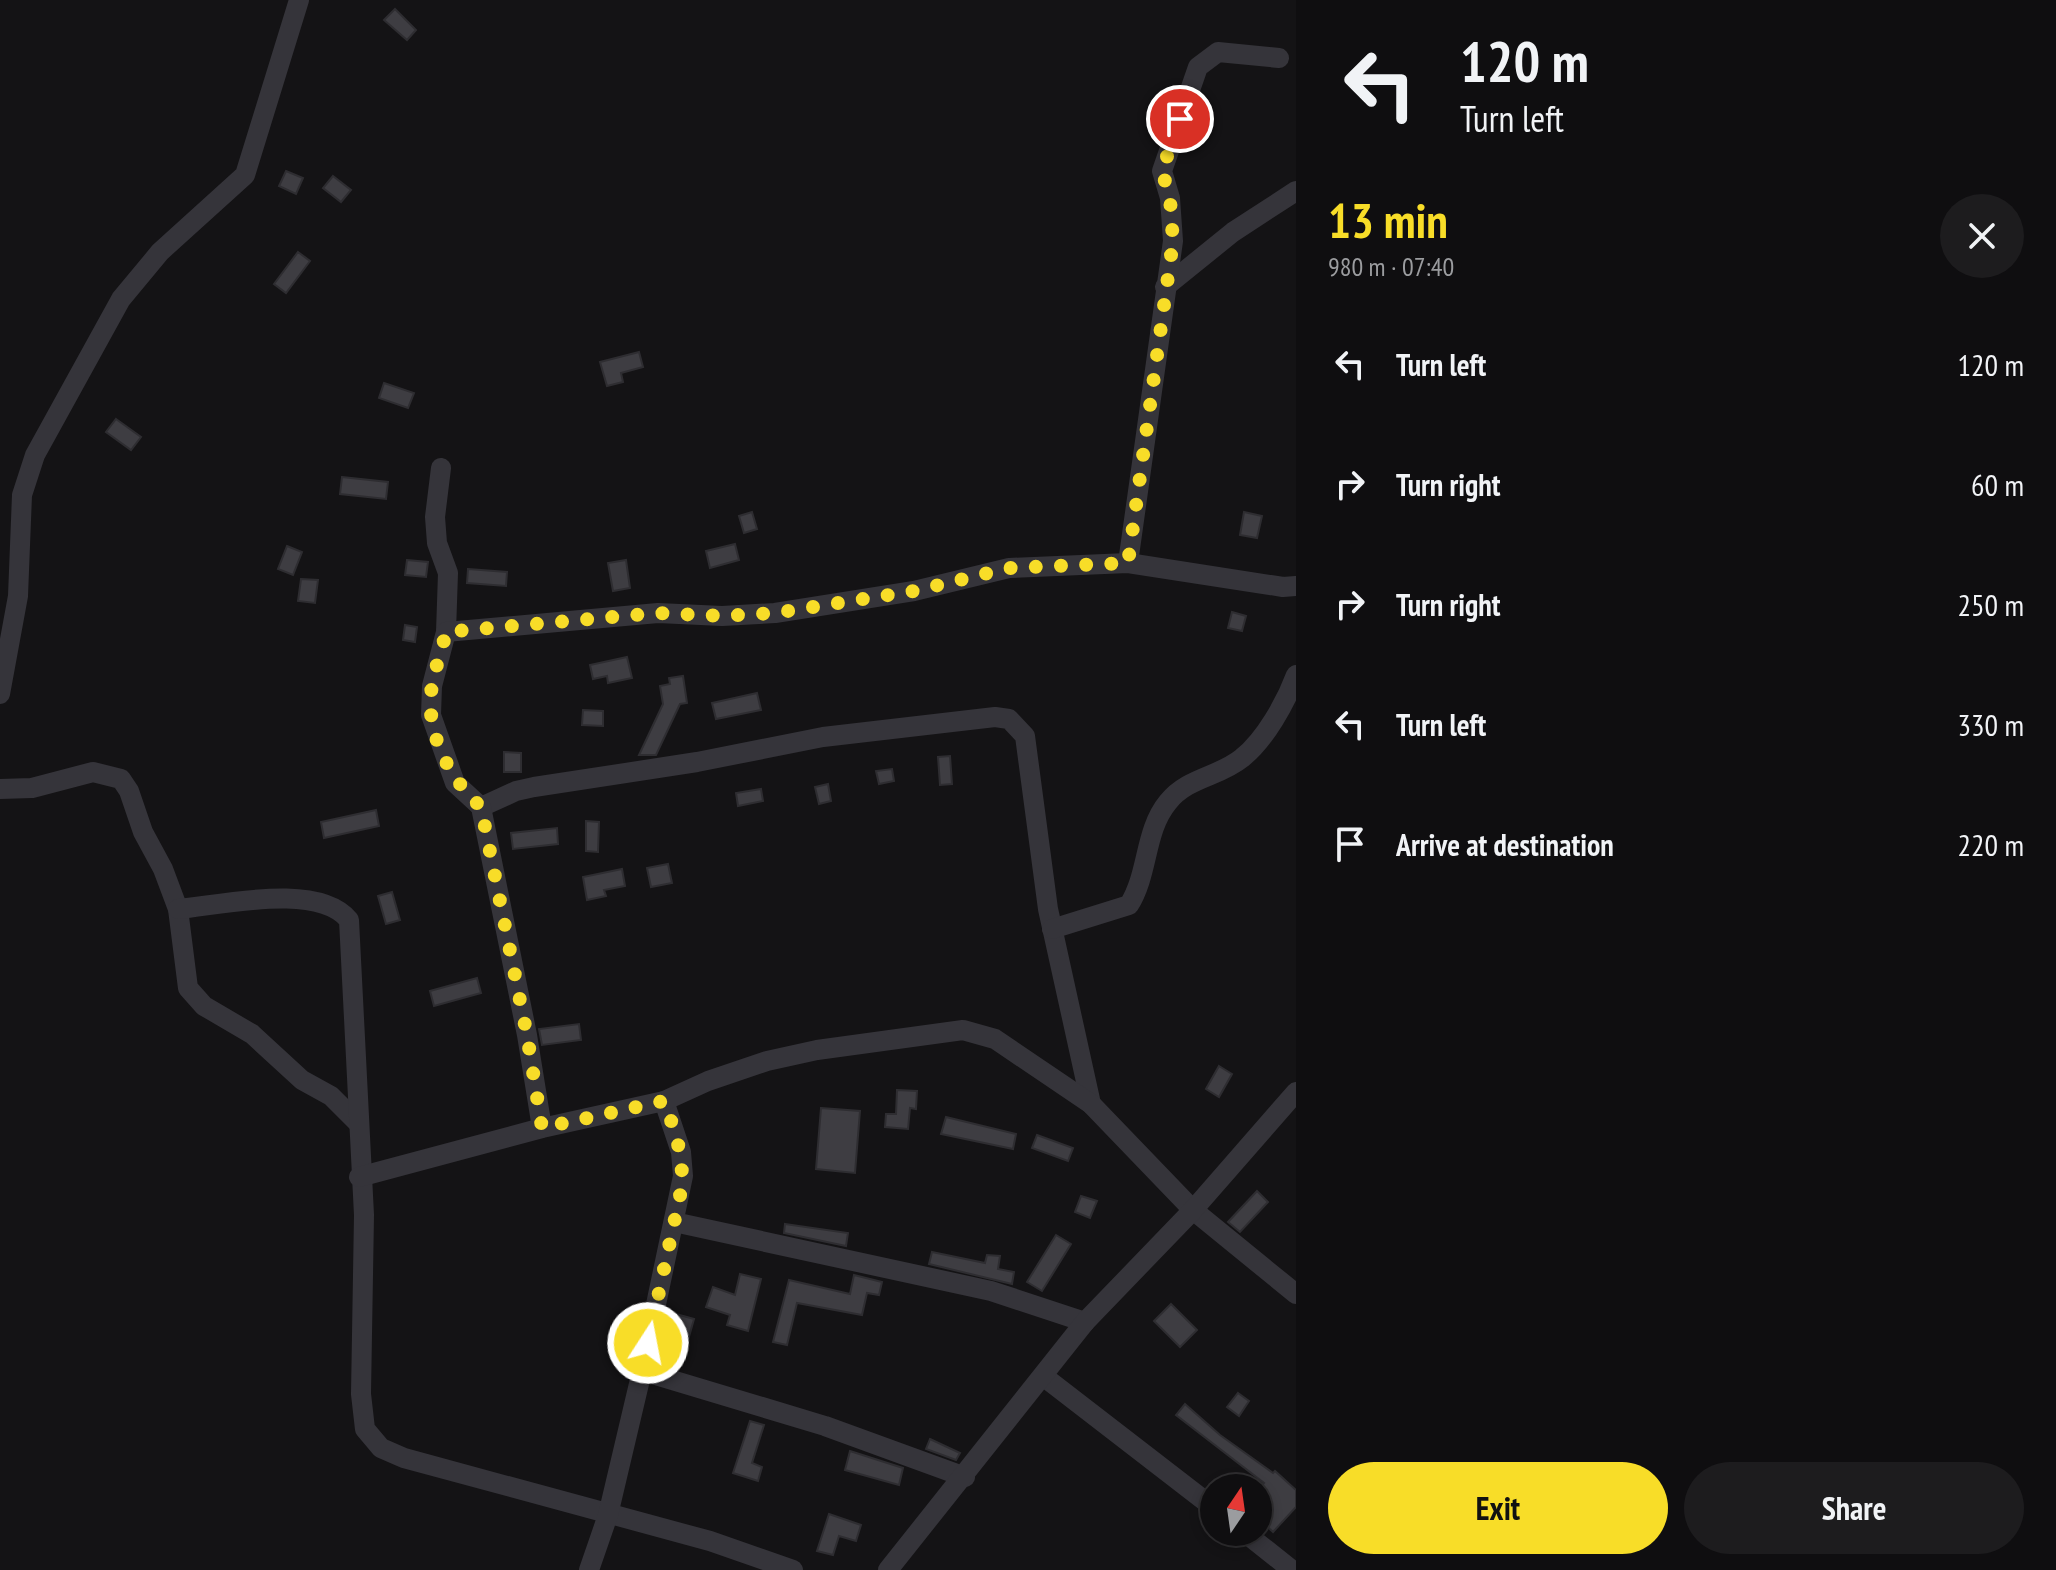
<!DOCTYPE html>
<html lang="en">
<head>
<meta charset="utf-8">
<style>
  body { margin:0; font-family:"PT Sans Narrow",sans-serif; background:#1d1c1e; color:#f1f3f6; height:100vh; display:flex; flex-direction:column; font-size:30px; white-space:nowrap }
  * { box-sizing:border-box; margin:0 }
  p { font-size:26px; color:#9b9c9f }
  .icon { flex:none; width:44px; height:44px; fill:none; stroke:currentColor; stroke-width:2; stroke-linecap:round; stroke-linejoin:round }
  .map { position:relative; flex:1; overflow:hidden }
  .side { display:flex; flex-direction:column; background:#0f0e10; width:760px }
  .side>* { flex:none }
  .guide { background:#0f0e10; color:#f1f3f6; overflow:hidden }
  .needle { width:52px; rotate:13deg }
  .controls { position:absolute; left:1200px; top:1474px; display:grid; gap:16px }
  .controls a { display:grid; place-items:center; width:72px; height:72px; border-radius:50%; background:#0f0e10; box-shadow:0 4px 12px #0003,0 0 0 2px #2f2e30; font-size:40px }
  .pin { position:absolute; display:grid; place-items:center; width:68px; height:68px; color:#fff; margin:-34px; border:4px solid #fff; border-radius:50%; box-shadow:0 2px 8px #0007 }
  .me { position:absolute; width:88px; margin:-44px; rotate:11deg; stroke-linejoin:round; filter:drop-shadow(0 0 6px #0008) }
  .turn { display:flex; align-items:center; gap:28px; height:168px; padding:0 32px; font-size:36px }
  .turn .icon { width:104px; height:104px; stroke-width:2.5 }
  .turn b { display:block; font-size:56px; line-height:68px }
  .round { display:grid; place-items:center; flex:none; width:84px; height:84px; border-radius:42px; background:#1d1c1e }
  .head { display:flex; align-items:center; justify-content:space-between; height:136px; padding:0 32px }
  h1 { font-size:48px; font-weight:600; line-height:60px; color:#f8dd28 }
  .cta { display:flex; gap:16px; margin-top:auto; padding:16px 32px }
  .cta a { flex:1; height:92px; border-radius:48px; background:#f8dd28; color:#111; font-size:32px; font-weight:600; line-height:92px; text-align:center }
  .cta a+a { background:#1d1c1e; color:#f1f3f6 }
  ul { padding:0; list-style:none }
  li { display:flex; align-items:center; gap:24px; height:120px; padding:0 32px }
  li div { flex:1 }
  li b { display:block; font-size:30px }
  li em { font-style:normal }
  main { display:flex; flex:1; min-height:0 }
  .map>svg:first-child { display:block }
  .building { fill:#3e3d42; stroke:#2e2d31; stroke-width:2 }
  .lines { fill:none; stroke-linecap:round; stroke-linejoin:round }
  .minor { stroke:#35343a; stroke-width:20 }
  .route { stroke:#f8dd28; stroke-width:14; stroke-dasharray:0 25.2 }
</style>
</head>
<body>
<main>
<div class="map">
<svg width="1296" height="1570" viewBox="0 0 1296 1570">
  <rect width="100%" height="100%" fill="#141315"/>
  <g class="building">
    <path d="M395 9 416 30 407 40 384 20Z"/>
    <path d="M286 171 303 178 296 194 279 186Z"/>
    <path d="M333 176 351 190 341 202 323 188Z"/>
    <path d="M298 252 310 261 286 293 274 284Z"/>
    <path d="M639 352 643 367 621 373 623 382 607 386 600 362Z"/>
    <path d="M384 383 414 393 408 408 379 398Z"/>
    <path d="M116 419 141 437 131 450 106 432Z"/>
    <path d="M342 477 388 482 386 499 340 494Z"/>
    <path d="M752 512 757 529 744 533 739 516Z"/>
    <path d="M1244 512 1262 516 1257 538 1240 535Z"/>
    <path d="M735 544 739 560 710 568 706 551Z"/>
    <path d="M287 546 302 552 293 575 278 569Z"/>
    <path d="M407 560 428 562 426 577 405 575Z"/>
    <path d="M626 560 630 588 613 591 608 563Z"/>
    <path d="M468 569 507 572 506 586 467 583Z"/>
    <path d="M301 579 318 580 315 603 298 601Z"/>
    <path d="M1232 612 1246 616 1242 631 1228 628Z"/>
    <path d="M405 625 417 627 415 642 403 640Z"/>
    <path d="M627 657 632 678 608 683 607 676 593 679 590 665Z"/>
    <path d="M683 676 687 703 680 704 656 755H639L663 704 660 686 670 684 669 678Z"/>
    <path d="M757 693 761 710 716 719 712 703Z"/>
    <path d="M583 710 603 711V726L582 725Z"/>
    <path d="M504 752 521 753V772H504Z"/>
    <path d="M950 756 952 784 940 785 938 757Z"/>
    <path d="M892 769 894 781 879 784 876 771Z"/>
    <path d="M828 784 831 801 819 804 815 787Z"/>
    <path d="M761 789 763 801 738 806 736 793Z"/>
    <path d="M376 810 379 826 324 838 321 822Z"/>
    <path d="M586 821 599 822 598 852 586 851Z"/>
    <path d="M557 828 558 844 513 849 511 833Z"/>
    <path d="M668 864 672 883 651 887 647 868Z"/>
    <path d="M622 869 625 886 604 890 606 896 587 900 583 877Z"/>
    <path d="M392 892 400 920 386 924 378 896Z"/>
    <path d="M477 978 481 993 434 1006 430 991Z"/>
    <path d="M579 1024 581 1040 542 1045 539 1029Z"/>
    <path d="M1219 1066 1232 1074 1219 1097 1206 1089Z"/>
    <path d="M897 1090 917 1091 916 1109 910 1108 908 1129 885 1127 886 1114H896Z"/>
    <path d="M821 1108 860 1111 855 1173 816 1169Z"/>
    <path d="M946 1117 1016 1134 1013 1149 941 1134Z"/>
    <path d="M1037 1135 1073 1148 1068 1161 1032 1148Z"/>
    <path d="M1257 1191 1268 1202 1240 1232 1228 1222Z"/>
    <path d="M1081 1196 1097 1201 1090 1218 1075 1212Z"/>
    <path d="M785 1224 848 1233 846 1246 784 1233Z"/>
    <path d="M1056 1235 1071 1244 1042 1291 1027 1282Z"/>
    <path d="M932 1252 985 1263 987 1255 1000 1256 998 1269 1014 1272 1012 1284 929 1264Z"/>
    <path d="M740 1274 761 1279 748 1331 727 1325 730 1315 706 1307 713 1287 735 1295Z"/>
    <path d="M854 1275 882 1282 879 1295 867 1293 862 1315 797 1303 787 1345 773 1342 789 1280 850 1294Z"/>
    <path d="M1171 1304 1197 1330 1180 1347 1154 1321Z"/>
    <path d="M676 1314 694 1319 683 1358 666 1353Z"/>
    <path d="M1238 1393 1249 1401 1239 1416 1227 1407Z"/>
    <path d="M1185 1404 1220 1435 1273 1473 1275 1471 1296 1490V1507L1273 1532 1258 1518V1490L1264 1483 1176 1415Z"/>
    <path d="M750 1421 764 1425 752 1463 762 1467 758 1481 733 1473Z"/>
    <path d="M930 1439 960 1453 956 1460 926 1449Z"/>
    <path d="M850 1451 903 1468 899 1485 845 1470Z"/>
    <path d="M829 1514 861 1525 856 1541 839 1536 833 1555 817 1551Z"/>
  </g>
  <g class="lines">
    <g class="minor">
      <path d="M1165 287 1233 232 1296 191"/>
      <path d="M441 468 435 517 437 543 448 573 446 632 432 686 431 715 455 783 481 807 516 791 534 787 697 762 823 737 995 717 1009 719 1025 736 1048 909 1091 1104"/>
      <path d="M1128 563 1173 241 1170 198 1162 171 1198 67 1218 52 1279 58"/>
      <path d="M446 632 658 613 722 616 775 613 914 591 1009 568 1128 563 1283 587 1296 586"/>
      <path d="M0 694 18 596 22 495 35 455 121 299 160 252 245 175 299 0"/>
      <path d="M0 789 32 788 93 772 121 779 129 791 143 832 163 869 178 909 188 988 204 1006 252 1034 302 1080 331 1096 358 1123"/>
      <path d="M481 807 527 1035 542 1128"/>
      <path d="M178 909C222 905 318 882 349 920L364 1215 361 1394 365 1429 381 1448 404 1458 710 1541 793 1570"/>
      <path d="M1052 929 1129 905C1149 873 1144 831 1168 802 1188 777 1219 777 1242 758 1265 740 1286 702 1296 675"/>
      <path d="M664 1101 681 1152 683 1176 642 1371 825 1426 965 1477"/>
      <path d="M359 1177 542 1128 664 1101 708 1081 767 1061 817 1050 963 1030 995 1039 1091 1104 1193 1210 1296 1294"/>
      <path d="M674 1222 991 1291 1085 1322"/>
      <path d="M1043 1376 1214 1508"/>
      <path d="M1244 1532 1292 1570"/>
      <path d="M589 1570 608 1515 642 1371"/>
      <path d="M888 1570 1085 1322 1193 1210 1296 1092"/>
    </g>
  </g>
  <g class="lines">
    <path class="route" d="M648 1343 681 1191C685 1158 675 1131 664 1101L542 1128 527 1035 481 807C449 778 424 731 432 686 435 668 442 650 446 632L658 613 722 616 775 613 914 591 1009 568 1128 563 1173 241 1170 198 1162 171 1180 119"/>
  </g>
</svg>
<div class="controls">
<a><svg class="needle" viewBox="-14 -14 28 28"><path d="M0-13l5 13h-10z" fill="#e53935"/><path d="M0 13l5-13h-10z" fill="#9b9c9f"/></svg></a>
</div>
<div class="pin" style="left:1180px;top:119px;background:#d93025"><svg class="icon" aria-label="arrive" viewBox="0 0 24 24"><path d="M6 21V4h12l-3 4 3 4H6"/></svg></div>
<svg class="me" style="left:648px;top:1343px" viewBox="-20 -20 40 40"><circle r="17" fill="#f8dd28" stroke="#fff" stroke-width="3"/><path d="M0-11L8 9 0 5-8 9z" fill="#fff"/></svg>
</div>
<section class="side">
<div class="guide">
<div class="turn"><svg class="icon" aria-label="left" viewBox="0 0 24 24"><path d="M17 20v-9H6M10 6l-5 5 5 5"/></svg><div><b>120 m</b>Turn left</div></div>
</div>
<div class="head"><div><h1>13 min</h1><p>980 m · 07:40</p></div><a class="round"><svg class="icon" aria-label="close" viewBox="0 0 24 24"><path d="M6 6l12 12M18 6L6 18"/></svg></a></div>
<ul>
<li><svg class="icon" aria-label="left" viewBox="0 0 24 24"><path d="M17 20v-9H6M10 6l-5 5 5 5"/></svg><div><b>Turn left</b></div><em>120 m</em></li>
<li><svg class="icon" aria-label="right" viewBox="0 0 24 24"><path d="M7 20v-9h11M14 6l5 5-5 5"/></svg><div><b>Turn right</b></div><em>60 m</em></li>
<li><svg class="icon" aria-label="right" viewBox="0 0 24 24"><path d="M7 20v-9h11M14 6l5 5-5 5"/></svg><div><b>Turn right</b></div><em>250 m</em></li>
<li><svg class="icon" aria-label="left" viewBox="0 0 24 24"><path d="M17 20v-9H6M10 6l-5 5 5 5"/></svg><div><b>Turn left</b></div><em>330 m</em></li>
<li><svg class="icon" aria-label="arrive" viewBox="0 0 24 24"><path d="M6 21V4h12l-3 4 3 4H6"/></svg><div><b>Arrive at destination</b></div><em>220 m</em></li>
</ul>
<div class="cta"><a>Exit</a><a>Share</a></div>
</section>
</main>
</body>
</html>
